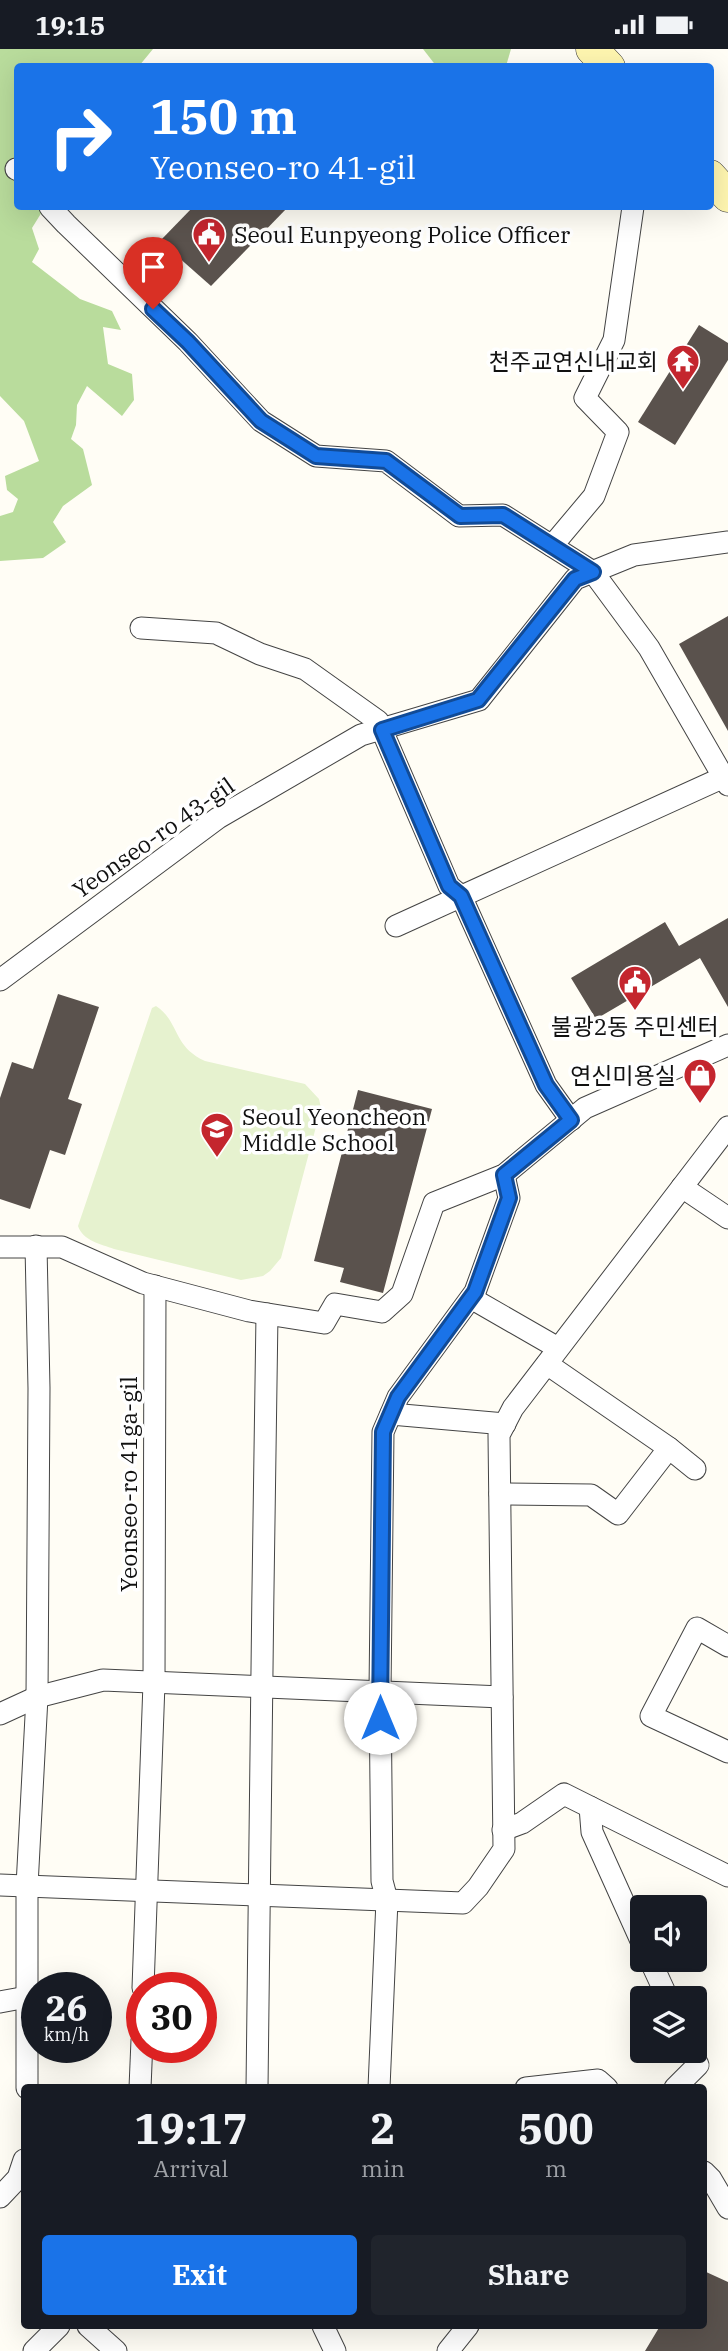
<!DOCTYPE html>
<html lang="en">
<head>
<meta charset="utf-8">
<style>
  body { margin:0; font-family:"IBM Plex Serif","Noto Sans KR",serif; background:#20242c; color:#f1f3f6; height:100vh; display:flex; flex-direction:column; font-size:26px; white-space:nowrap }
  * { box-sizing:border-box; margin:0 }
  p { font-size:23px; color:#9ea1a6 }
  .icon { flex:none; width:38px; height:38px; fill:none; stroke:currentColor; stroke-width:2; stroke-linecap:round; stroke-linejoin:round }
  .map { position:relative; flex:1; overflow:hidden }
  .panel { position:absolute; left:21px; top:2035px; width:686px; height:245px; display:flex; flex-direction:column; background:#171b24; border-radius:7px; box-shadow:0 7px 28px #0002 }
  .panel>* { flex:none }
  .banner { position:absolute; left:14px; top:14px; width:700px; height:147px; border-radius:7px; box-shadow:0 7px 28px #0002; background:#1a73e8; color:#fff; overflow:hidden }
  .tools { position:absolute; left:630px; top:1846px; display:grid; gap:14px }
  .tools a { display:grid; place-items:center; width:77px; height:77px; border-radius:7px; background:#171b24; box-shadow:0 7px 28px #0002; font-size:35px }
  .speed { position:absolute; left:21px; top:1923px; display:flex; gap:14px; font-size:35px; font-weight:700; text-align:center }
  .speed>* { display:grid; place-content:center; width:91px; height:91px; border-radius:50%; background:#171b24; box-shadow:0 7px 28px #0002; line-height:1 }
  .speed small { font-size:18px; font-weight:400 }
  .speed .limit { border:10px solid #d22; background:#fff; color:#111 }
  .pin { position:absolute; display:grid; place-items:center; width:60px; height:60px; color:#fff; margin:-72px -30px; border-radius:50% 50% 50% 0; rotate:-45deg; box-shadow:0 0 7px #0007 }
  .pin .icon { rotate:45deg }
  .me { position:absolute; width:77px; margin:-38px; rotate:0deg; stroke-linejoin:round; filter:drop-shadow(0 0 5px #0008) }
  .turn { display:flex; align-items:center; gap:24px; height:147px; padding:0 21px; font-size:32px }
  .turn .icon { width:91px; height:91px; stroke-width:2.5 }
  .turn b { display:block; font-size:49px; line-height:60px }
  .eta { display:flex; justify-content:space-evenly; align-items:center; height:119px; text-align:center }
  .eta b { font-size:42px; font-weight:700; line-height:49px }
  .action { display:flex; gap:14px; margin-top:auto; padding:14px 21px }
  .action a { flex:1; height:80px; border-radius:7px; background:#1a73e8; color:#fff; font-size:28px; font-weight:700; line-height:80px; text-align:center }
  .action a+a { background:#20242c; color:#f1f3f6 }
  .status { display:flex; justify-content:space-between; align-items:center; height:49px; padding:0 35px; background:#171b24; direction:ltr }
  .status svg { height:19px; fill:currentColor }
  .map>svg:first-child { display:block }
  .forest { fill:#b9dc9c }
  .pitch { fill:#e6f2cf }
  .building { fill:#5a524d }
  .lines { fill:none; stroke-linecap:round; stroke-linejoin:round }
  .minor-casing { stroke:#444; stroke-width:23 }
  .secondary-casing { stroke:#333; stroke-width:33 }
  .minor { stroke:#fff; stroke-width:21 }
  .secondary { stroke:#fff6b0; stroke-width:32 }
  .route-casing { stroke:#114b97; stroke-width:18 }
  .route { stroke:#1a73e8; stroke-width:12 }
  .labels { text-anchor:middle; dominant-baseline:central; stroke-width:7; stroke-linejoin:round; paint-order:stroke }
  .poi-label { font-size:23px; fill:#111; stroke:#fff; text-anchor:start }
  .street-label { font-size:23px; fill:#111; stroke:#fff }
</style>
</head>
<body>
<div class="status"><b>19:15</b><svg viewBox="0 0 49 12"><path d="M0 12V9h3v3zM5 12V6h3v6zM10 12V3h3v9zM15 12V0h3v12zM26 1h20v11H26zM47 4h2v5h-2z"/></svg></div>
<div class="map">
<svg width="728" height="2302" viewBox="0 0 728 2302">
  <rect width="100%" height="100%" fill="#fffdf5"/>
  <g class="forest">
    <path d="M0 0H153L139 17 18 18V158H45L32 179 39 200 32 213 80 250 112 262 121 281 103 278 108 315 132 325 134 351 122 367 87 337 77 356 76 376 71 390 83 400 92 436 63 457 53 473 66 493 43 509 0 512V467L13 463 18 450 7 441 5 427 39 412 24 372 0 347Z"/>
    <path d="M423 0H511L506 17 437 18Z"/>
  </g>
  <path class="pitch" d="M156 957C180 973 172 997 205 1012L305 1035 319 1050 321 1059 281 1209 270 1222 263 1227 241 1231 114 1200C101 1195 83 1192 78 1177L152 959Z"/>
  <g class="building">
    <path d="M193 158H288L211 237 160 192Z"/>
    <path d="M699 276 728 294V311L675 396 638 373Z"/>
    <path d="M728 567V682L679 595Z"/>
    <path d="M728 869V958L700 909 596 970 571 929 665 873 679 897Z"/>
    <path d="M58 945 99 958 68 1050 82 1055 65 1106 50 1101 30 1160 0 1150V1049L12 1013 33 1020Z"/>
    <path d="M358 1041 432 1060 383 1244 340 1233 344 1219 314 1212Z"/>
    <path d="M704 2222 728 2233V2302H645L660 2277H704Z"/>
  </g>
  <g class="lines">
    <defs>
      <g id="minor">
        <path d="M16 120 18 121"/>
        <path d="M50 158 66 175 188 293 261 372 316 407 386 412 459 467 503 466 593 523 649 599 728 736"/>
        <path d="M552 497 594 447 618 383 585 349 614 291 633 158"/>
        <path d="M141 579 216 584 260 605 305 620 378 672 449 837 461 847 546 1036 571 1071"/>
        <path d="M396 877 724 728"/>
        <path d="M0 931 218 769 361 686 479 651 575 530 634 506 728 493"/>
        <path d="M682 1138 728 1169"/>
        <path d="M0 1198H62L143 1234 249 1262 324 1274 335 1255 382 1263 402 1245 434 1154 504 1126 585 1059 728 996"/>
        <path d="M471 1249 558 1299"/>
        <path d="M547 1315 669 1399 695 1420"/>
        <path d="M391 1365 505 1375"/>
        <path d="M500 1445 591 1446 618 1465 669 1399"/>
        <path d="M728 1597 697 1579 651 1667 728 1703"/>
        <path d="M0 1665 37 1648 103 1631 502 1648"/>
        <path d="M590 1758 592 1783 642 1894"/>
        <path d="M503 1781 522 1774 564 1745 728 1827"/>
        <path d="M0 1836 463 1854 478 1838 504 1800 499 1386 513 1359 728 1078"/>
        <path d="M650 1911 668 1950"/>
        <path d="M143 1939 154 1634 155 1237"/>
        <path d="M0 1953 27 1948"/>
        <path d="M27 2039V1837L37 1648 39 1339 36 1197"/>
        <path d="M140 2039 142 1991"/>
        <path d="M257 2039C258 1781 264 1523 267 1265"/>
        <path d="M379 2039 387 1851 382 1832 380 1642 383 1383 398 1348 475 1243 509 1149 504 1126"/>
        <path d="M526 2039 598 2031 607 2039"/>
        <path d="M675 2039 698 2016 691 2002"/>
        <path d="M704 2123 711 2130 728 2159"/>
        <path d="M0 2148 18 2129 24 2111"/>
        <path d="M88 2277 116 2302"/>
        <path d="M323 2277 335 2302"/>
        <path d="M34 2302 59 2277"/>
        <path d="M448 2302 468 2277"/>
      </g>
      <g id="secondary">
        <path d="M592 0 609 18"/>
        <path d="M710 127 728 147"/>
      </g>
    </defs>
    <use href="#minor" class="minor-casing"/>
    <use href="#secondary" class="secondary-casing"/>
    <use href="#minor" class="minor"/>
    <use href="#secondary" class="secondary"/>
  </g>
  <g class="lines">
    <defs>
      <path id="route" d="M153 260 188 293 261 372 316 407 386 412 460 467 503 466 593 523 575 530 478 651 382 681 449 837 461 847 546 1036 571 1071 504 1126 509 1149 475 1243 398 1348 383 1383 380 1669"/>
    </defs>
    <use href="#route" class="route-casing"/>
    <use href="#route" class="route"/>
  </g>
  <defs>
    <symbol id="civic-pin" viewBox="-11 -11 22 30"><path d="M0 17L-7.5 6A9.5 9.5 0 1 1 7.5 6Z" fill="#c4262e" stroke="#fff"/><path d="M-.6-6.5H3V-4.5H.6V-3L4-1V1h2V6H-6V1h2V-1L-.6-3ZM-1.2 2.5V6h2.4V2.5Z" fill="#fff"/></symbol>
    <symbol id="temple-pin" viewBox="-11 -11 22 30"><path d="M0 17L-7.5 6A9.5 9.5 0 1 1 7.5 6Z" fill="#c4262e" stroke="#fff"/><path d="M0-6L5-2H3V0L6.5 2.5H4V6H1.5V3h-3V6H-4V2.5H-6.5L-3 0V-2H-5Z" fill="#fff"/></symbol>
    <symbol id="shop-pin" viewBox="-11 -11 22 30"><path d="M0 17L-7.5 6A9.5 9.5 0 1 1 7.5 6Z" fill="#c4262e" stroke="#fff"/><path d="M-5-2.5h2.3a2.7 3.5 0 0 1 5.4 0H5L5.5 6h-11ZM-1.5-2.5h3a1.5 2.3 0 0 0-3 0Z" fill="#fff"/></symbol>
    <symbol id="school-pin" viewBox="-11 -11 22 30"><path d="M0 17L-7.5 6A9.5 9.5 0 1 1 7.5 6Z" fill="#c4262e" stroke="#fff"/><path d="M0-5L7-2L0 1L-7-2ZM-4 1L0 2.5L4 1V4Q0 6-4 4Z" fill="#fff"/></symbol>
  </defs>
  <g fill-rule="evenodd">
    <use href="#civic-pin" x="190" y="166" width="38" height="52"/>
    <use href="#temple-pin" x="664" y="293" width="38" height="52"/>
    <use href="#civic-pin" x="616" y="914" width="38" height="52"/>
    <use href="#shop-pin" x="681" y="1007" width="38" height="52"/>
    <use href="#school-pin" x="198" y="1061" width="38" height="52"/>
  </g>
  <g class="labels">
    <g class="poi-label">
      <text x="234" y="185">Seoul Eunpyeong Police Officer</text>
      <text x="658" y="312" text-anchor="end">천주교연신내교회</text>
      <text x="635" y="977" text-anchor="middle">불광2동 주민센터</text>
      <text x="676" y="1026" text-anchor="end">연신미용실</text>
      <text x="242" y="1067">Seoul Yeoncheon<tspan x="242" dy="26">Middle School</tspan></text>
    </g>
    <g class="street-label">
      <text transform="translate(153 788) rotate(-35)">Yeonseo-ro 43-gil</text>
      <text transform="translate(128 1435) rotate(-90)">Yeonseo-ro 41ga-gil</text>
    </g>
  </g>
</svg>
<div class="tools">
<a><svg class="icon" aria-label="sound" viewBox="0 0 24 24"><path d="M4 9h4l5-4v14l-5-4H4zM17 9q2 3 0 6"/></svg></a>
<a><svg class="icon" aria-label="layers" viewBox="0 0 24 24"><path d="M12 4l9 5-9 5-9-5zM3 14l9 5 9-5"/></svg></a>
</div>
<div class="speed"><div>26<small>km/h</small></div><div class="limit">30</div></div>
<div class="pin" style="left:153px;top:260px;background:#d93025"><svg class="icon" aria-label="arrive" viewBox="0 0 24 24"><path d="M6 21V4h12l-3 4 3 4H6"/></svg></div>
<svg class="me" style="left:380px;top:1669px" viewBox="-20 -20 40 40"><circle r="19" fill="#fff"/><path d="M0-13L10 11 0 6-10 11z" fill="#1a73e8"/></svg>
<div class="banner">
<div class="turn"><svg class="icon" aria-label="right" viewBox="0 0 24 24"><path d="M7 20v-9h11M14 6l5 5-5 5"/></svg><div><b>150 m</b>Yeonseo-ro 41-gil</div></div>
</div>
<section class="panel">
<div class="eta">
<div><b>19:17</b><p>Arrival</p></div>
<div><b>2</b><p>min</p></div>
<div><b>500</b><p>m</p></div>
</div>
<div class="action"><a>Exit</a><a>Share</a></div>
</section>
</div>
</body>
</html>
